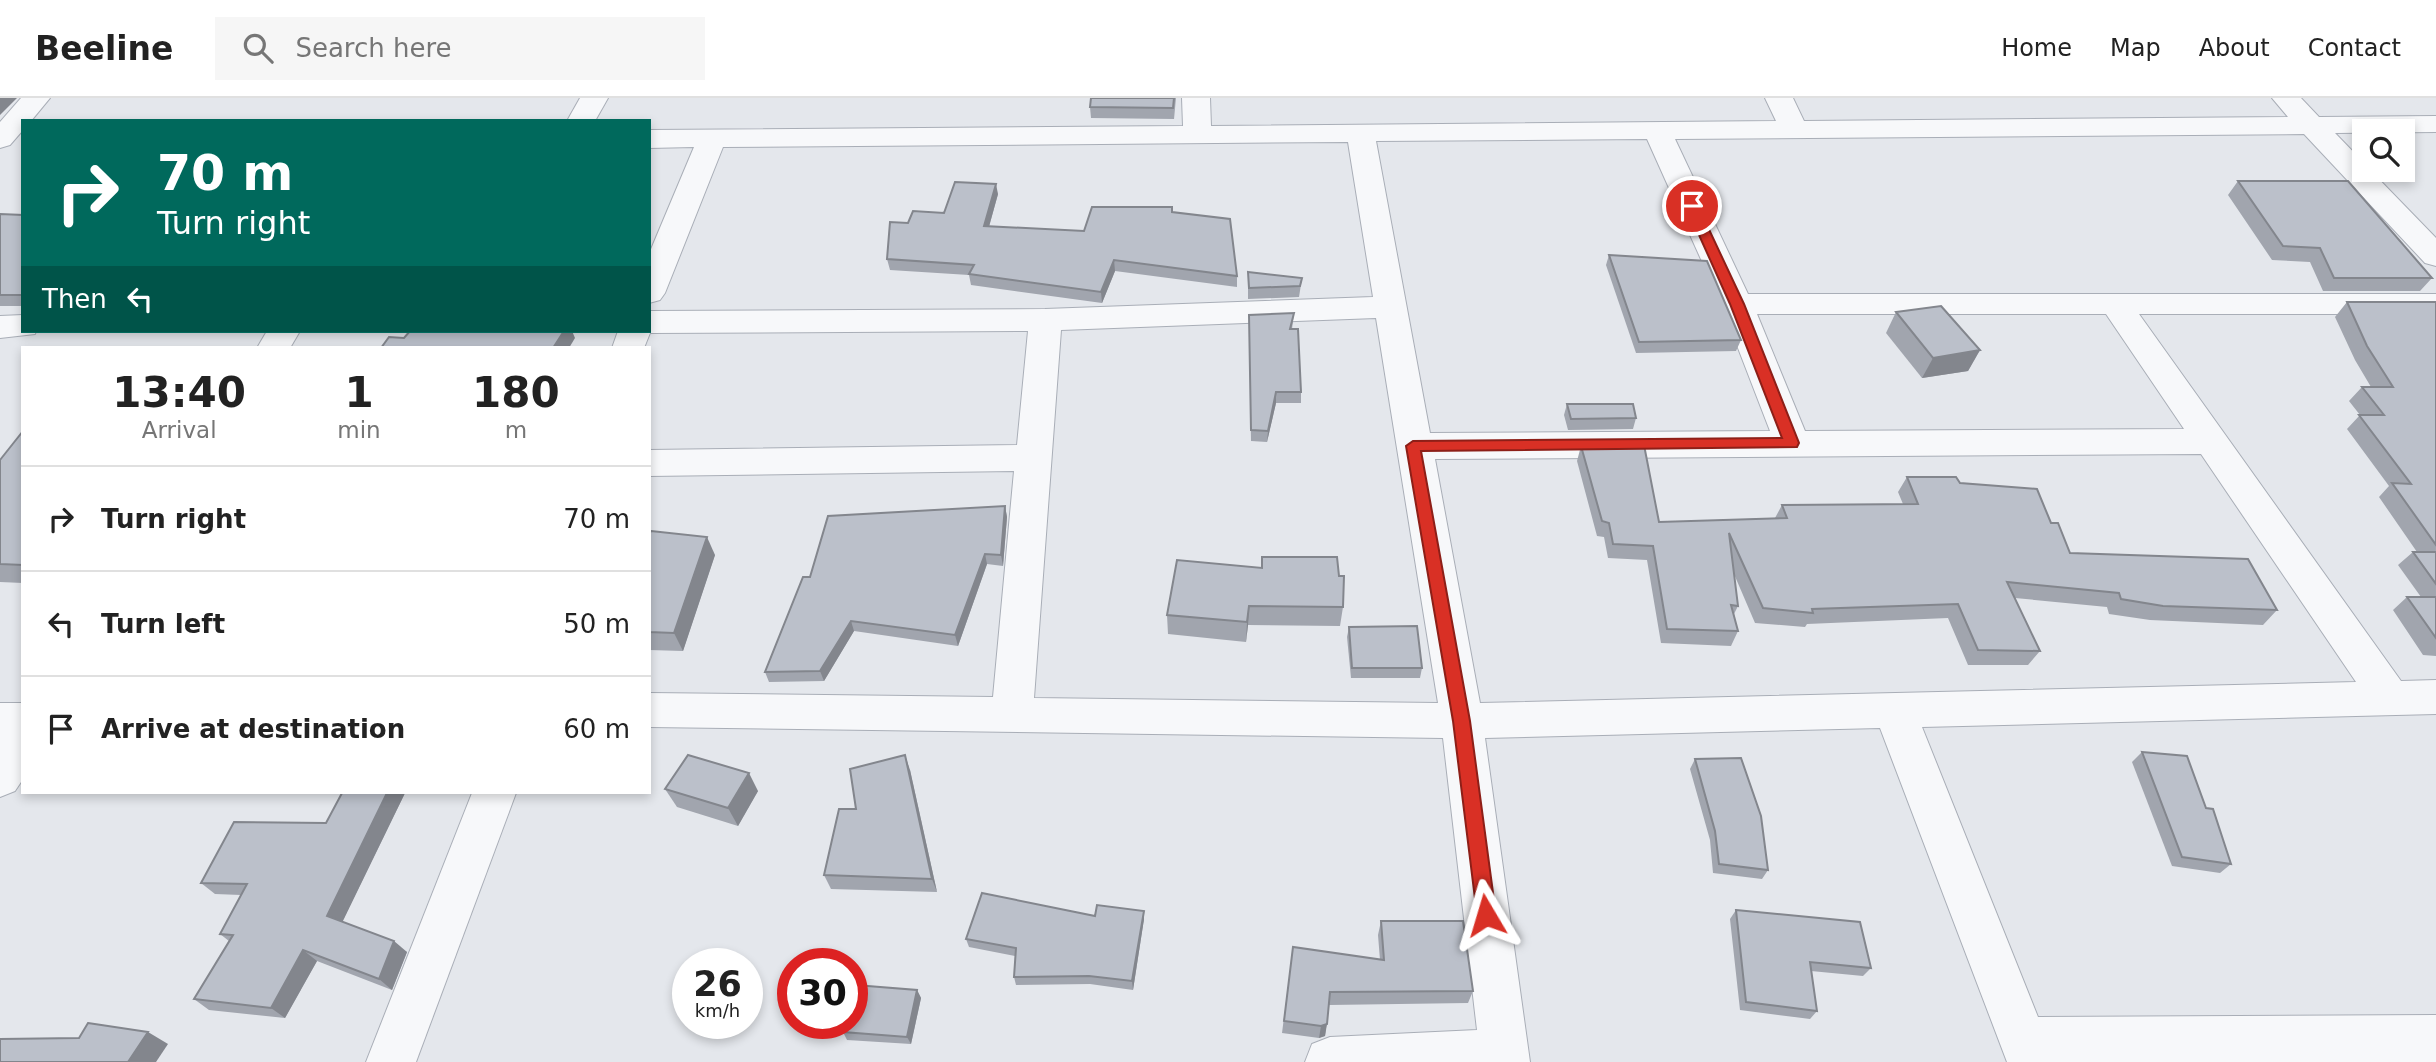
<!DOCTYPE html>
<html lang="en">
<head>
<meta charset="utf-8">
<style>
  body { margin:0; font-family:"DejaVu Sans",sans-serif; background:#f6f6f6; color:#222; height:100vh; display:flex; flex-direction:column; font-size:26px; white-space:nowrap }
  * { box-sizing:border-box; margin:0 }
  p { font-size:23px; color:#767676 }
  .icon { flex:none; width:38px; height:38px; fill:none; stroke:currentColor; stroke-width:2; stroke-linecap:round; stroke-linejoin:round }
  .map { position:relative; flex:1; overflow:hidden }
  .sheet { position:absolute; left:21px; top:248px; width:630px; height:448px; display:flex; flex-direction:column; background:#fff; border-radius:0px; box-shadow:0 4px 10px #0003 }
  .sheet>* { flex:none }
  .banner { position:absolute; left:21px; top:21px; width:630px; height:214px; border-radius:0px; box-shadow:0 4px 10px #0003; background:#00695c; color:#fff; overflow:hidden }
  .fabs { position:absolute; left:2352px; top:21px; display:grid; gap:14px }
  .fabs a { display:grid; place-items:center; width:63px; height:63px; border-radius:0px; background:#fff; box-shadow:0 4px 10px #0003; font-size:35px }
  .speed { position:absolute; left:672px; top:850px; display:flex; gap:14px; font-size:35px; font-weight:700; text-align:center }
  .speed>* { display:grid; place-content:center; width:91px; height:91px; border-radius:50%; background:#fff; box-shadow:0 4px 10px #0003; line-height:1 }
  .speed small { font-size:18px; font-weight:400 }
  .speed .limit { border:10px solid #d22; background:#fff; color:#111 }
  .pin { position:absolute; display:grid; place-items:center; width:60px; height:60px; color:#fff; margin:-30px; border:4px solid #fff; border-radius:50%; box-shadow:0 2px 7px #0007 }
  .me { position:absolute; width:77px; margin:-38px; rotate:353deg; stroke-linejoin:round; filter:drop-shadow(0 0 5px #0008) }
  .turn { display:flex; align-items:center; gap:24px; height:147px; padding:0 21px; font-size:32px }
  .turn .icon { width:91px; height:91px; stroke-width:2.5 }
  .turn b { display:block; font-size:49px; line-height:60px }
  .then { display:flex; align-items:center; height:66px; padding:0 21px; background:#0003; gap:14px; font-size:26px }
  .eta { display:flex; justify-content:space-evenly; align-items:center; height:119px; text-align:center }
  .eta b { font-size:42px; font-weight:600; line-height:49px }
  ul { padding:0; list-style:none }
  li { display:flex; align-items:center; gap:21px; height:105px; padding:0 21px; border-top:2px solid #e0e0e0 }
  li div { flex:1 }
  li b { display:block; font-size:26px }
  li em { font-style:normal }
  header { display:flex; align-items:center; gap:42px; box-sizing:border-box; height:98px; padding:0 35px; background:#fff; border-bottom:2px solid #e0e0e0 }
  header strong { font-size:33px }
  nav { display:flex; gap:38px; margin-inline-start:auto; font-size:24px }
  .search { width:490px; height:63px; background:#f6f6f6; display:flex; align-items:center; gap:18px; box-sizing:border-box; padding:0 24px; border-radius:0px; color:#767676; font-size:26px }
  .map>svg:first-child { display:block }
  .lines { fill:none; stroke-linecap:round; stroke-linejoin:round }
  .minor-casing { stroke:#a9aeb7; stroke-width:2 }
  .minor { fill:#f7f8fa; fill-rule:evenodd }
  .wall { fill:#a1a5ae }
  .shaded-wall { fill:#83868d }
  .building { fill:#bbc0ca; stroke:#83868d; stroke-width:2 }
  .route { fill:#d93025; stroke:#8d1f18; stroke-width:2 }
</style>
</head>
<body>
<header>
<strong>Beeline</strong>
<div class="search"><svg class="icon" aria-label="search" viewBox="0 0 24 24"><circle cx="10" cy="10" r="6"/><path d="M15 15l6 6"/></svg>Search here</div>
<nav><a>Home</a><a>Map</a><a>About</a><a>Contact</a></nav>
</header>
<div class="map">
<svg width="2436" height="964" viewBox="0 0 2436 964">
  <rect width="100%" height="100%" fill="#e4e7ec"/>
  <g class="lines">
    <defs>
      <g id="minor">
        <path d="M21 0H50L31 23H23V32L10 47 0 50V24Z"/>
        <path d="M580 0H608L595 23H567Z"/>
        <path d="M1182 0H1210L1211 28 1776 23 1765 0H1793L1804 23 2288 19 2272 0H2301L2319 19 2436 18V34L2335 35 2364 65V72H2370L2436 140V168L2425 165 2304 36 1675 41 1748 196H2436V216H2139L2401 583 2436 582V616L1922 629 2038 919 2436 917V964H2007L1880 630 1485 640 1530 964H1305L1312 946 1330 939 1477 932 1443 640 649 629V595L993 599 1014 373 649 378V352L1017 347 1028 233 650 235 644 250H612L618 233H649V213L1045 211 1373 199 1348 44 723 49 665 195 660 202 649 205V156L694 49 649 50V32L1183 28ZM1647 41 1721 206 1770 333 1430 335 1376 43ZM1757 216H2106L2184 331 1805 333ZM1376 220 1438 605 1034 600 1061 232ZM2201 356 2356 584 1480 605 1435 361Z"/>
        <path d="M23 217V233H36L35 236 0 240V218Z"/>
        <path d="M267 233H300L290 250H257Z"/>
        <path d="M0 605H23V681L15 693 0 699Z"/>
        <path d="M472 695H516L416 964H366Z"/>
      </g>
    </defs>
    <use href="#minor" class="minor-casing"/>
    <use href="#minor" class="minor"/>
  </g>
  <g class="wall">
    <path d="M1091 0H1176L1174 21 1091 20 1090 9Z"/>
    <path d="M2238 83 2432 180 2420 193H2323L2310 164 2272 162 2228 97Z"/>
    <path d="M998 96 989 129 1084 133 1173 114 1237 178V189L1115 173 1102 205 971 187 969 177 890 172 887 161 908 125Z"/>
    <path d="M0 116 23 117V208H0Z"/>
    <path d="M1609 157 1741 242 1736 253 1636 255 1606 167Z"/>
    <path d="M1248 174 1302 180 1299 199 1248 201Z"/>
    <path d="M2347 204H2436V558L2423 557 2393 512 2407 499H2421L2398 467 2413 454H2417L2379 399 2389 388 2347 331 2360 317 2349 303 2362 289H2371L2355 262 2335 219Z"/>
    <path d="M1896 214 1980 252 1968 273 1922 280 1886 235Z"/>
    <path d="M1294 215 1292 231 1301 294V305H1276L1267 344 1251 343 1249 227Z"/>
    <path d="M1567 306 1636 320 1633 331 1568 332 1564 317Z"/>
    <path d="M23 333V485L0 484V362Z"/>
    <path d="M1581 348 1659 424 1775 420 1782 407 1903 406 1898 394 1907 379 1960 385 2051 425 2070 455 2277 512 2263 527 2150 522 2109 516 2107 509 2015 500 2040 553 2028 567H1968L1948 520 1807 526 1805 529 1755 525 1734 476 1738 508 1734 516 1738 533 1731 548 1661 545 1647 462 1608 460 1604 439 1597 438 1577 363Z"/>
    <path d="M1005 408 1007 419 1003 468 987 466 958 548 854 533 824 583 769 584 765 574 810 479Z"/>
    <path d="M649 436 715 457 683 553 649 552Z"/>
    <path d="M1339 478 1343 509 1340 528 1248 527 1246 544 1168 536 1167 517Z"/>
    <path d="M1349 529 1422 570 1420 580H1351L1347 539Z"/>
    <path d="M2142 654 2206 710 2231 766 2220 775 2172 768 2132 664Z"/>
    <path d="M1695 661 1768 772 1762 781 1713 775 1710 742 1690 671Z"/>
    <path d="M910 672 937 794 831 791 824 777 856 711Z"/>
    <path d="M665 691 758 693 738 728 677 709Z"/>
    <path d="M405 695 342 824 407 854 392 892 317 863 285 920 209 912 194 901 229 843 220 836 241 797 215 796 201 785 326 725Z"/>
    <path d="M1736 812 1871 870 1863 878 1811 873 1817 913 1810 921 1740 912 1730 821Z"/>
    <path d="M1144 813V821L1133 892 1090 886 1016 887 1014 879 1015 858 969 849 966 841 1095 818Z"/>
    <path d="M1381 823 1473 893 1468 905 1329 907 1325 938 1319 940 1282 935 1293 849 1380 862 1378 837Z"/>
    <path d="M917 892 921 900 911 946 847 942 843 934Z"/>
  </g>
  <g class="shaded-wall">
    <path d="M0 0H17L0 17Z"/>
    <path d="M996 86 998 96 986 139 984 128Z"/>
    <path d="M1114 162 1115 173 1102 205 1101 194Z"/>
    <path d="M564 233H572L575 240 569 250H553Z"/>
    <path d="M1980 252 1968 273 1922 280 1933 260Z"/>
    <path d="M1276 294V305L1267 344 1268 333Z"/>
    <path d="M1005 408 1007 419 1003 468 1001 457Z"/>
    <path d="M707 439 715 457 683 553 674 535Z"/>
    <path d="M985 456 987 466 958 548 955 537Z"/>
    <path d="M1249 508 1248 527 1246 544 1247 524Z"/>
    <path d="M851 523 854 533 824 583 820 573Z"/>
    <path d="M905 657 910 672 937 794 932 781Z"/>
    <path d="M749 675 758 693 738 728 728 710Z"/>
    <path d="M387 695H405L340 829 327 818Z"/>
    <path d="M1144 813V821L1133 892 1132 883Z"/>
    <path d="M394 843 407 854 392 892 379 881Z"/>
    <path d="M303 852 317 863 285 920 271 910Z"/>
    <path d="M917 892 921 900 911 946 907 939Z"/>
    <path d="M1327 926 1325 938 1319 940 1321 928Z"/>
    <path d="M148 934 168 946 156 964H128Z"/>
  </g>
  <g class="building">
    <path d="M1091 0H1174L1173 10 1090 9Z"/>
    <path d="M2238 83H2348L2432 180H2334L2320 150 2283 148Z"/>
    <path d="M955 84 996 86 984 128 1084 133 1092 109H1172V114L1230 121 1237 178 1114 162 1101 194 969 176 974 167 887 161 890 124 908 125 913 113 944 115Z"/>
    <path d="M0 116 23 117V197H0Z"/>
    <path d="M1609 157 1707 163 1741 242 1639 244Z"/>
    <path d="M1248 174 1302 180 1300 188 1249 190Z"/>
    <path d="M2347 204H2436V447L2392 385 2411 386 2359 317H2384L2362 289H2393L2367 248Z"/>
    <path d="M1941 208 1980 252 1933 260 1896 214Z"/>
    <path d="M1294 215 1290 231H1298L1301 294H1276L1268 333 1251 332 1249 217Z"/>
    <path d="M410 233H564L553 250H381L389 239 404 240Z"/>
    <path d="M1567 306H1633L1636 320 1571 321Z"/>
    <path d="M23 333V467L0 466V362Z"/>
    <path d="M1644 347 1659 424 1787 420 1782 407 1918 406 1907 379H1956L1960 385 2037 391 2051 425H2058L2070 455 2248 461 2277 512 2163 508 2121 501 2119 495 2007 484 2040 553 1978 552 1958 506 1812 511 1813 515 1763 510 1729 435 1738 508 1731 507 1738 533 1667 531 1653 448 1613 446 1609 425 1602 423 1581 348Z"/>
    <path d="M1005 408 1001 457 985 456 955 537 851 523 820 573 765 574 803 479H810L828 418Z"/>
    <path d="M651 433 707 439 674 535 649 534V436Z"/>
    <path d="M2413 454H2436V486Z"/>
    <path d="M1262 459H1337L1339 478H1344L1343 509 1249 508 1247 524 1167 517 1177 462 1262 470Z"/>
    <path d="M2407 499H2436V540Z"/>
    <path d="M1417 528 1422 570H1352L1349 529Z"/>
    <path d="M2142 654 2187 658 2206 710 2213 711 2231 766 2182 759Z"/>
    <path d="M688 657 749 675 728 710 665 691Z"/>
    <path d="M905 657 932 781 824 777 839 711H856L850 671Z"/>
    <path d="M1741 660 1761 718 1768 772 1719 766 1715 733 1695 661Z"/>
    <path d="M342 695H387L327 818 394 843 379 881 303 852 271 910 194 901 233 837 220 836 247 786 201 785 234 724 326 725Z"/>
    <path d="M982 795 1095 818 1097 807 1144 813 1132 883 1089 878 1014 879 1016 850 966 841Z"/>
    <path d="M1736 812 1860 824 1871 870 1810 864 1817 913 1746 904Z"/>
    <path d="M1381 823H1463L1473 893 1330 894 1327 926 1321 928 1284 923 1293 849 1384 862Z"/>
    <path d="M855 887 917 892 907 939 843 934 845 926H852V897Z"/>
    <path d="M88 925 148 934 128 964H0V941L79 940Z"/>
  </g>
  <path class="route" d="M1692 104 1698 108 1744 206 1799 345 1797 349 1421 353 1470 623 1496 817 1493 823 1486 826 1480 823 1477 817 1453 623 1406 348 1413 343 1782 340 1730 206 1686 108Z"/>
</svg>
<div class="fabs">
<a><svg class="icon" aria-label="search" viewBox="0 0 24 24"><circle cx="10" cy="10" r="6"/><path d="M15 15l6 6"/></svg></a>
</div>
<div class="speed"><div>26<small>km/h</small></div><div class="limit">30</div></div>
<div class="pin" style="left:1692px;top:108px;background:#d93025"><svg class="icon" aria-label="arrive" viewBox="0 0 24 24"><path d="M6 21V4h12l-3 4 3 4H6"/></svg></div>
<svg class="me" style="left:1486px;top:817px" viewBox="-20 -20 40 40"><path d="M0-17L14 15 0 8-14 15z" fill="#d93025" stroke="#fff" stroke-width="4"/></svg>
<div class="banner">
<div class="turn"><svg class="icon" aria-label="right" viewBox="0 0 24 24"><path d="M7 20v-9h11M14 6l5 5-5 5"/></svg><div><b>70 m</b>Turn right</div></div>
<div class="then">Then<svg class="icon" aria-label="left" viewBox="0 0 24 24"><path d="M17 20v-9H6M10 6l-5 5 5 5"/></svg></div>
</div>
<section class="sheet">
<div class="eta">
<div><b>13:40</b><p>Arrival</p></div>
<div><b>1</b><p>min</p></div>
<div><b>180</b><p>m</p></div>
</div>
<ul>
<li><svg class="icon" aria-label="right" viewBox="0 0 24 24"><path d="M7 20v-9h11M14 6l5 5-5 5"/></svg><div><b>Turn right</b></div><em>70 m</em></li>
<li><svg class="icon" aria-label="left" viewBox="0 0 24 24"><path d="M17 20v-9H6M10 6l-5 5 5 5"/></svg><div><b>Turn left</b></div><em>50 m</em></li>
<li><svg class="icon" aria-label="arrive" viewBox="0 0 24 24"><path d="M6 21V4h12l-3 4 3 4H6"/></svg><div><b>Arrive at destination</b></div><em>60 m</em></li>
</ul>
</section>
</div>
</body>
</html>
